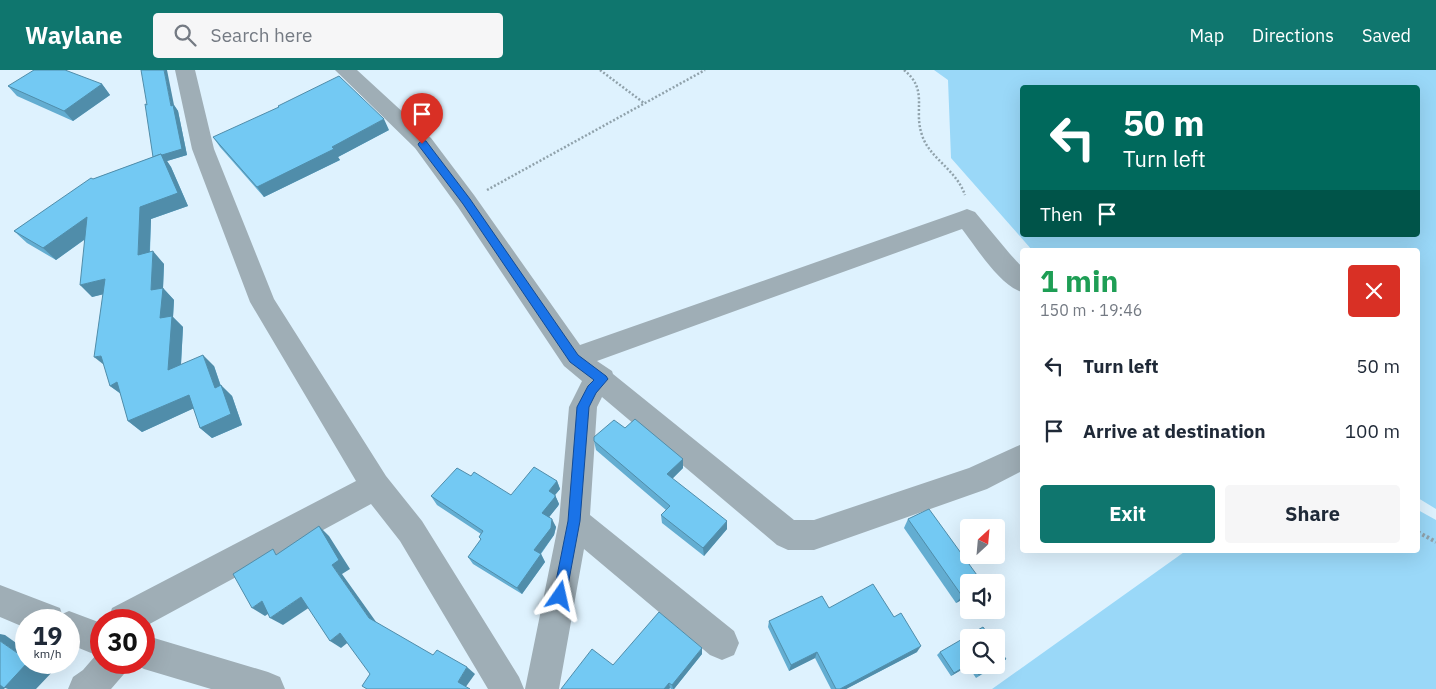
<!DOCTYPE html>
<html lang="en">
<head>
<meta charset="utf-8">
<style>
  body { margin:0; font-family:"IBM Plex Sans",sans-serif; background:#f6f6f7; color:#1f2937; height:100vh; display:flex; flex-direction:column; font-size:19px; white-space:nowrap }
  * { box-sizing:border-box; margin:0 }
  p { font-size:16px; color:#747a83 }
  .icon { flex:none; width:28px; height:28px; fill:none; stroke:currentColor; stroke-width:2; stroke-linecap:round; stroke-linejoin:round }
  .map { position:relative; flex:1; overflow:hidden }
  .details { position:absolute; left:1020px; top:178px; width:400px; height:305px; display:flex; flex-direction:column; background:#fff; border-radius:5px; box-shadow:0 5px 20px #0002 }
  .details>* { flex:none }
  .banner { position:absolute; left:1020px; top:15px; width:400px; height:152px; border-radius:5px; box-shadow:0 5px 20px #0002; background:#00695c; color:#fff; overflow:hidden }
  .needle { width:32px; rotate:26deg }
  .buttons { position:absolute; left:960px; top:449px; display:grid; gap:10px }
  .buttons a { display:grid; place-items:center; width:45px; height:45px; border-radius:5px; background:#fff; box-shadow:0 5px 20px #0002; font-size:25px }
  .speed { position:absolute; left:15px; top:539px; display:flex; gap:10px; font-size:25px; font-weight:700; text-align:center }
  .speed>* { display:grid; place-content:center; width:65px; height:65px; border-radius:50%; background:#fff; box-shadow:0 5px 20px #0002; line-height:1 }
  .speed small { font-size:12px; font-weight:400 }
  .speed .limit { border:8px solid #d22; background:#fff; color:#111 }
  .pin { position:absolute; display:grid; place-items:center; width:42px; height:42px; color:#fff; margin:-51px -21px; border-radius:50% 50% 50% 0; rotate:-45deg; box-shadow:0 0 5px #0007 }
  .pin .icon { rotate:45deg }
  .me { position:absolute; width:55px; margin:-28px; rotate:11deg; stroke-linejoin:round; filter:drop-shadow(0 0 4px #0008) }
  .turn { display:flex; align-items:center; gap:18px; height:105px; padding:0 20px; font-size:22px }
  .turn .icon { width:65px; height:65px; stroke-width:2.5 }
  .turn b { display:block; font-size:35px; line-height:42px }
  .then { display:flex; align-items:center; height:48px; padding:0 20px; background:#0003; gap:10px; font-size:19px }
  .round { display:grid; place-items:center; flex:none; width:52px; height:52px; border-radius:5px; background:#f6f6f7 }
  .overview { display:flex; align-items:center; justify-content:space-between; height:85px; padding:0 20px }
  h1 { font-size:30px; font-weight:700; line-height:38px; color:#1e9e55 }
  .primary-button { display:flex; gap:10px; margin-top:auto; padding:10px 20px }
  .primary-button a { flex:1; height:58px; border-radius:5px; background:#0f766e; color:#fff; font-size:20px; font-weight:700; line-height:58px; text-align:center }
  .primary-button a+a { background:#f6f6f7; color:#1f2937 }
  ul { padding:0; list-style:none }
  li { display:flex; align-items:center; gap:15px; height:65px; padding:0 20px }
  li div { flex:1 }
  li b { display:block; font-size:19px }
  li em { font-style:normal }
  header { display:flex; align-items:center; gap:30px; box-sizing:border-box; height:70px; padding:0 25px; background:#0f766e; color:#fff }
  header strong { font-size:24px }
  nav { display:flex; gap:28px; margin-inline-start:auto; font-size:18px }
  .search { width:350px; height:45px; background:#f6f6f7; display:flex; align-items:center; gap:12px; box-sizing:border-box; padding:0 18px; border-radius:5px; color:#747a83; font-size:19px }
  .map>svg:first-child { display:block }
  .green { fill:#9ad8f8; fill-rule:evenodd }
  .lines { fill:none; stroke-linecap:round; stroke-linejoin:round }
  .path-far1 { stroke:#90a2ab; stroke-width:2.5; stroke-dasharray:2 2; stroke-linecap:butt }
  .path { stroke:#90a2ab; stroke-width:4; stroke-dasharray:2.5 2.5; stroke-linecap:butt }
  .minor { fill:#9faeb6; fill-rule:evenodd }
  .wall { fill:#63add1 }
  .shaded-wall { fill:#508daa }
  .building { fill:#73c9f3; stroke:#508daa }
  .route { fill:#1a73e8; stroke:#114b97 }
</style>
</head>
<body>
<header>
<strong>Waylane</strong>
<div class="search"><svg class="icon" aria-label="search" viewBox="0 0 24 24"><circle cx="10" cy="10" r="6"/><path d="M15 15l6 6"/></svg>Search here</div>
<nav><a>Map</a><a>Directions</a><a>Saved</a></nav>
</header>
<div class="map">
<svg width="1436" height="619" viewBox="0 0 1436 619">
  <rect width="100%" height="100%" fill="#def2fe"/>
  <g class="green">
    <path d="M934 0H1436V439L1418 428V180H1032L951 88 948 10ZM1022 18H1418V165H1022Z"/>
    <path d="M1418 440 1436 450V619H992L1187 480H1418Z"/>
  </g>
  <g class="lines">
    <g class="path-far1">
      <path d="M600 0 644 33"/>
      <path d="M904 0C929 20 913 40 922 65 929 88 956 99 965 125"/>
      <path d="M487 120 705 0"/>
    </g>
    <path class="path" d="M1418 462 1436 472"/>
    <g class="minor">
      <path d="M175 0H195L214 79 274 229 386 406 422 451 519 607 524 619H488L400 471 371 434 144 557V550H108L112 538 356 411 250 232 192 79Z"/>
      <path d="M335 0H357L431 68 474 125 580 275 959 142 967 139 975 142 1010 184 1022 197V222C1000 216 976 177 962 159L597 291 612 301 613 304 794 450H814L969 398 1022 374V401L987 419 814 480H788L777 475 602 327 597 337 590 445 734 561 739 573 734 585 722 590 710 585 584 479 559 619H525L559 451 569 337 582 311 564 296 458 137 415 78Z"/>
      <path d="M0 515 60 538 62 544 69 541 101 553V592H129L124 604 111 619H68L73 607 83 600 96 585 69 574V550H26V558L0 547Z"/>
      <path d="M144 565 268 602 280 607 285 619H211L144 599 131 592H144Z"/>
    </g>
  </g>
  <g class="wall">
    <path d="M102 14 110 25 73 51 17 26 8 16Z"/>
    <path d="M147 35H174L178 41 187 85 167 91 171 97 188 136 151 149 150 182 164 194 163 218 174 230 173 247 183 257 181 295 214 296 221 316 232 326 242 355 212 368 200 358 194 338 142 362 128 351 121 324 110 316 103 224 92 227 84 170 56 190 27 173 14 161 93 109 153 87Z"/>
    <path d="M389 60 338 87 340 90 264 127 220 77 213 67Z"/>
    <path d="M625 358 683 389V398L672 409 727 459 704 486 662 453 661 445 666 440 596 380 594 371Z"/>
    <path d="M471 406 511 425 557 411 560 419 555 425 559 434 558 436 549 447 556 457 554 465 541 484 545 492 522 524 473 494 468 487 481 470 479 467 481 464 437 435 431 426Z"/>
    <path d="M908 449 969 512V526L956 533 904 458Z"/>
    <path d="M829 538 917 582 846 619H831L815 588 789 601 768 557 769 551Z"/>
    <path d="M940 582 969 595H996L1002 592 976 608 968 596 951 606 937 585Z"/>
    <path d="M702 584 674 619H671L670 618 669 619H561L613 595Z"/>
  </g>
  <g class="shaded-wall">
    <path d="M164 0H167L174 35 178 41 187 85 167 91 171 97 188 136 151 149 149 197 138 185 140 137 158 94 171 36Z"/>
    <path d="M102 14 110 25 73 51 64 41Z"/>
    <path d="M384 49 389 60 338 87 340 90 264 127 257 117Z"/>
    <path d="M87 147 99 159 56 190 43 178Z"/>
    <path d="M153 181 164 194 163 218 174 230 173 247 183 257 180 311 168 300 160 248 151 220Z"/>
    <path d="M105 209 117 221 92 227 80 215Z"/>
    <path d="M203 285 214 296 225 329 215 318Z"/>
    <path d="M101 286 108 298 94 287Z"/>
    <path d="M117 312 124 326 110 316Z"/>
    <path d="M221 315 232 326 242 355 212 368 200 358Z"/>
    <path d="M189 325 201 335 142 362 128 351Z"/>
    <path d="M683 389V398L668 413 667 404Z"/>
    <path d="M557 411 560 419 555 425 559 434 558 436 546 451 542 443 549 421Z"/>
    <path d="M552 449 556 457 554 465 538 487 534 480Z"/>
    <path d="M727 451V459L704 486 703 478Z"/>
    <path d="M319 456 329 466 350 499 342 504 379 556 369 548 332 495Z"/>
    <path d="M541 484 545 492 522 524 517 518Z"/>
    <path d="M969 522V526L956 533 962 526Z"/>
    <path d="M301 527 313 535 283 555 270 548Z"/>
    <path d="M262 531 275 539 265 546 252 538Z"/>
    <path d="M340 563 351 570 341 578 330 571Z"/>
    <path d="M0 564 5 565 26 580V589L0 571Z"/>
    <path d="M921 576 917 582 846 619H840Z"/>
    <path d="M702 578V584L674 619H673L672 615Z"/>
    <path d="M817 582 815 588 789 601 791 595Z"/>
    <path d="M28 592H44L55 599 36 619H8L5 618 4 619H0V608Z"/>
    <path d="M969 594 968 596 951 606 954 603Z"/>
    <path d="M467 597 475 604 465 618 458 612Z"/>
    <path d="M669 613 670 618 669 619H664Z"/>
  </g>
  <g class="building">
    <path d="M34 0H65L102 14 64 41 8 16Z"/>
    <path d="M141 0H164L171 36 173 35 182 79 162 85 161 84 153 87 145 34 147 35Z"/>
    <path d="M339 6 384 49 332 77 334 79 257 117 213 67 279 37 278 36Z"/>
    <path d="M161 84 178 123 140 137 138 185 153 181 151 220 163 218 160 248 172 246 168 300 203 285 215 318 221 315 231 344 200 358 189 325 128 351 117 312 110 316 101 286 94 287 105 209 80 215 87 147 43 178 14 161 91 108 93 109Z"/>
    <path d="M635 349 683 389 667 404 727 451 703 478 661 445 670 436 594 371V367L614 350 625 358Z"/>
    <path d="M534 397 557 411 549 421 555 425V427L542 443 552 449 551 458 534 480 541 484 517 518 468 487 481 469 479 467 483 461 431 426 457 398 471 406 474 402 511 425Z"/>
    <path d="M929 439 982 512H969V522L962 526 908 449Z"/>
    <path d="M319 456 339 490 332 495 369 548 433 585 437 580 467 597 458 612 470 619H367L362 616 370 604 340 563 330 571 301 527 270 548 262 531 252 538 233 504 273 479 276 485Z"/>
    <path d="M873 514 894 547 901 543 921 576 840 619H836L817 582 791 595 769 551 822 526 829 538Z"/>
    <path d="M659 542 702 578 672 615 669 613 664 619H561L592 579 613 595Z"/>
    <path d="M983 557 991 568H969V594L954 603 940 582Z"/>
    <path d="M0 571 26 589V592H28L4 618 0 615Z"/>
    <path d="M996 575 1006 589 996 594Z"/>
    <path d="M972 595H995L979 605Z"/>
  </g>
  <path class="route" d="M422 70 426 71 470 129 578 285 606 306 608 309 596 323 589 337 580 451 566 526 564 530 560 532 555 530 553 526 568 451 577 337 588 316 594 310 570 292 463 134 419 76 418 74Z"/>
</svg>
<div class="buttons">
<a><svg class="needle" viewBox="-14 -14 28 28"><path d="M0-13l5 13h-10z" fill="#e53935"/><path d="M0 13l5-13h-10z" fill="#747a83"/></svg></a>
<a><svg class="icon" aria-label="sound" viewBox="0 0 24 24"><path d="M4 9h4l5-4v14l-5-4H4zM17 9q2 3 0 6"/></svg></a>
<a><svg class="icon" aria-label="search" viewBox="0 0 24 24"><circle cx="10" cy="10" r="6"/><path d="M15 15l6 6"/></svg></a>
</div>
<div class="speed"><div>19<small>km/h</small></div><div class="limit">30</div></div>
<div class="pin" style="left:422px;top:74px;background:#d93025"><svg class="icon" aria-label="arrive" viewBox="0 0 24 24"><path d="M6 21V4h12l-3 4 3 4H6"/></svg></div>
<svg class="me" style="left:560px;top:526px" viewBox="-20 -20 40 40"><path d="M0-17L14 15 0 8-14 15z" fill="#1a73e8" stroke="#fff" stroke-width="4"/></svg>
<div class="banner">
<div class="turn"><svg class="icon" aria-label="left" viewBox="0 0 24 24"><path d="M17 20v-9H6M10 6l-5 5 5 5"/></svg><div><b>50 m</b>Turn left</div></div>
<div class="then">Then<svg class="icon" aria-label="arrive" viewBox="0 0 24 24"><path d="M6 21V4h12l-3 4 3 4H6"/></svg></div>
</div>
<section class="details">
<div class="overview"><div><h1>1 min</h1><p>150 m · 19:46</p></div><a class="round" style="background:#d93025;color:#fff"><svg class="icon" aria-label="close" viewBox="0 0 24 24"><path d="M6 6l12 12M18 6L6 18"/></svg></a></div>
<ul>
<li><svg class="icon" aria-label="left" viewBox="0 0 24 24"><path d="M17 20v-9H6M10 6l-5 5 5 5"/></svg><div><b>Turn left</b></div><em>50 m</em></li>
<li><svg class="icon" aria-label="arrive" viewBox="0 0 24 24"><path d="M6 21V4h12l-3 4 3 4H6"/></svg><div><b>Arrive at destination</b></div><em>100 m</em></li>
</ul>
<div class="primary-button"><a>Exit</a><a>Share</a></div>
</section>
</div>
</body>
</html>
